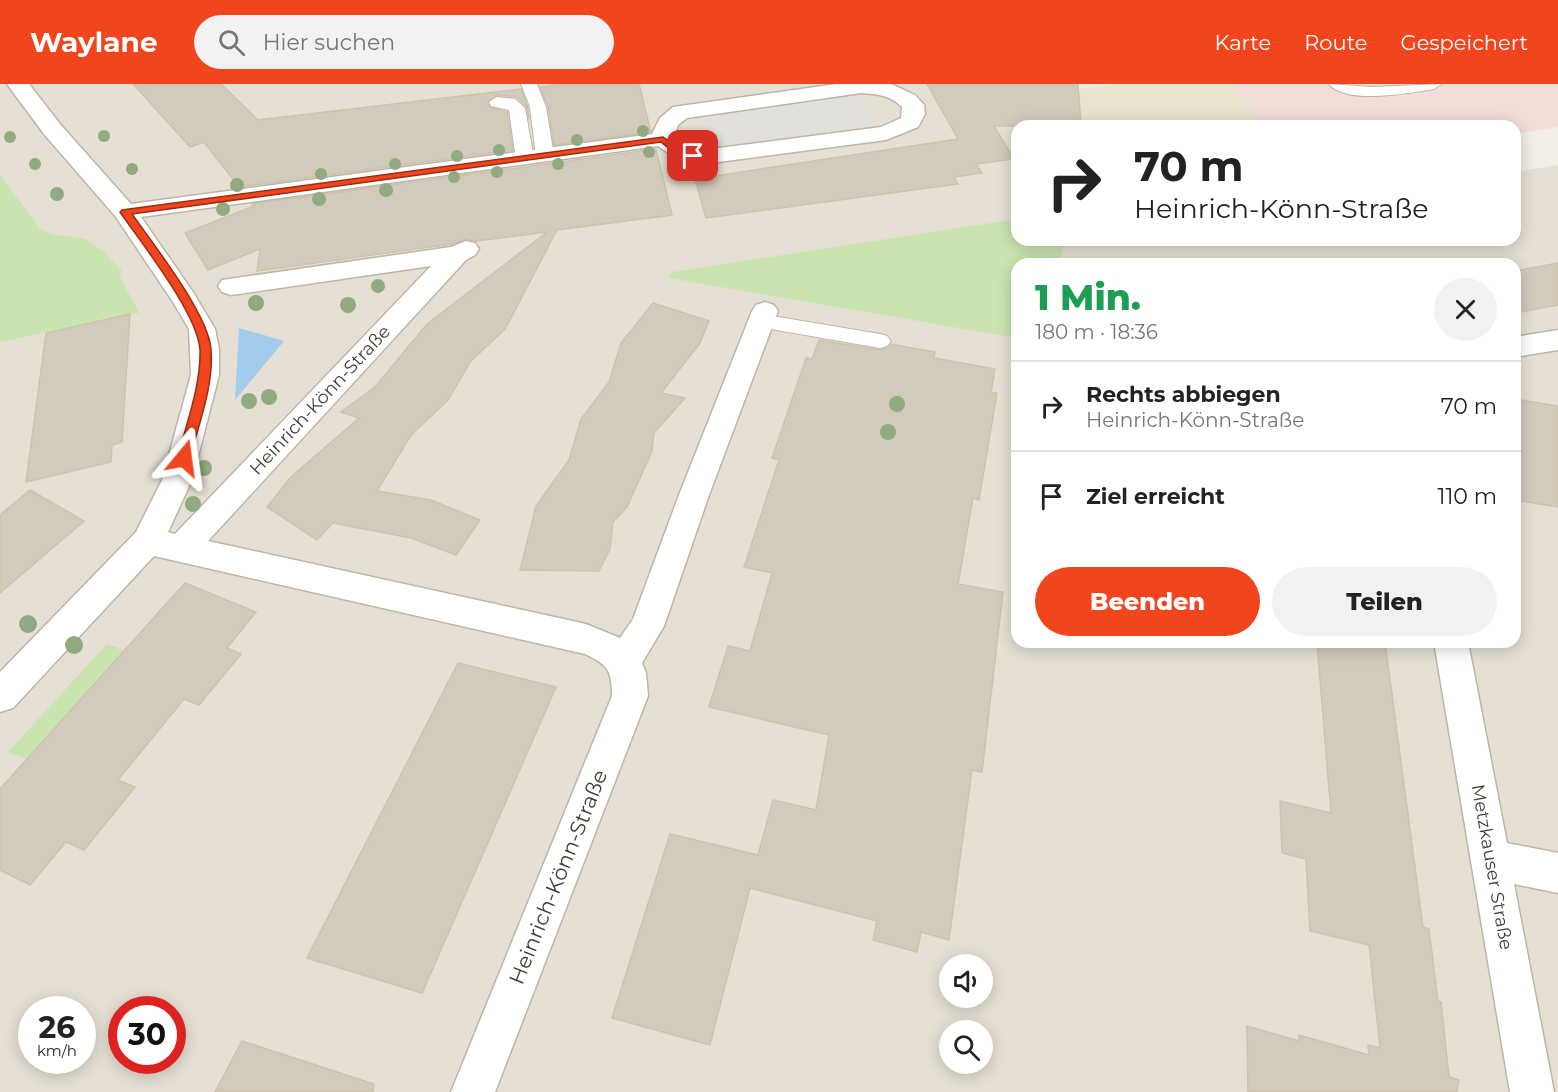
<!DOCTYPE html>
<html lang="de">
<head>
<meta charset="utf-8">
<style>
  body { margin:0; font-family:Montserrat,sans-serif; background:#f2f2f2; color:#222; height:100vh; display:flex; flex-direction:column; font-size:22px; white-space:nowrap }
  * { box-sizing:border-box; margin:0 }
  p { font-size:20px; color:#767676 }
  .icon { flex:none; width:33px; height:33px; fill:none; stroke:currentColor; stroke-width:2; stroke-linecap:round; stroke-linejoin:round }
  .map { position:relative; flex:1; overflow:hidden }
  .side { position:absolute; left:1011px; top:174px; width:510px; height:390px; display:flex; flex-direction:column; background:#fff; border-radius:18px; box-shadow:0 3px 15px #0003 }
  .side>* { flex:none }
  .top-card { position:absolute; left:1011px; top:36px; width:510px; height:126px; border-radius:18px; box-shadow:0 3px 15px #0003; background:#fff; color:#222; overflow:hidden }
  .tools { position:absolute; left:939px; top:870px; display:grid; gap:12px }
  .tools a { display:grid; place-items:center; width:54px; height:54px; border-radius:50%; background:#fff; box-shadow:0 3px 15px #0003; font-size:30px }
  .speed { position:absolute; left:18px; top:912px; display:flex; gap:12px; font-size:30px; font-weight:700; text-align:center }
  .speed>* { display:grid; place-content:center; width:78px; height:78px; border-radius:50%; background:#fff; box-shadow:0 3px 15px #0003; line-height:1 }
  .speed small { font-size:15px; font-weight:400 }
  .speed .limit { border:9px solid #d22; background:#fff; color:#111 }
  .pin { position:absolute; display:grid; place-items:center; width:51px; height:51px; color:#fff; margin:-26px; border-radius:12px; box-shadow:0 3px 9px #0006 }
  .me { position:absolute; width:66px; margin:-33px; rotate:16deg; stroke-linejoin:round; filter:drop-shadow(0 0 4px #0008) }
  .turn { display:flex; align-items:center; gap:21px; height:126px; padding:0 24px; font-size:27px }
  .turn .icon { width:78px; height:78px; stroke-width:2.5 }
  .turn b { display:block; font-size:42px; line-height:51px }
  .round { display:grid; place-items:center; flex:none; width:63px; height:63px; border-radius:32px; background:#f2f2f2 }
  .headline { display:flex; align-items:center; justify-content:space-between; height:102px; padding:0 24px }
  h1 { font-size:36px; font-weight:800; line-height:45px; color:#1e9e55 }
  .button { display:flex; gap:12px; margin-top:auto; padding:12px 24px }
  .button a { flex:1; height:69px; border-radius:36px; background:#f0451d; color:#fff; font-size:24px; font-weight:800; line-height:69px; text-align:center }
  .button a+a { background:#f2f2f2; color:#222 }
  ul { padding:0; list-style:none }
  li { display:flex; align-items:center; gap:18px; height:90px; padding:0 24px; border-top:2px solid #e0e0e0 }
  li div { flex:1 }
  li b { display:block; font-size:22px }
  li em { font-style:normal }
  header { display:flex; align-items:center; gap:36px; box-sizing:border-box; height:84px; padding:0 30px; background:#f0451d; color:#fff }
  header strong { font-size:28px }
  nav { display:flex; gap:33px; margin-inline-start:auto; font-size:21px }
  .search { width:420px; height:54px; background:#f2f2f2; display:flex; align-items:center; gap:15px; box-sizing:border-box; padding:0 21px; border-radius:33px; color:#767676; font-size:22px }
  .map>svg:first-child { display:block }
  .residential { fill:#e5e0d3; fill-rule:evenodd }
  .education { fill:#eae3cf }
  .medical { fill:#f2ddd8 }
  .green { fill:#cae4af }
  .parking { fill:#e2e0dd }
  .water { fill:#a3cbec }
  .building { fill:#d2cabb; stroke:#cdc2ae; stroke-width:1.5 }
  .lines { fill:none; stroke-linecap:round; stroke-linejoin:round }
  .lane-casing { stroke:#bcb6a8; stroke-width:2 }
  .street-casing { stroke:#bcb6a8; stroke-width:3 }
  .lane { fill:#fff; fill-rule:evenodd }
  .street { fill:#fff; fill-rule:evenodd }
  .tree { fill:#91aa7f }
  .route { fill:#f0451d; stroke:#9c2d13; stroke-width:1.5 }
  .labels { text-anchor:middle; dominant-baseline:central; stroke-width:6; stroke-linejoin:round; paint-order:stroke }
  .street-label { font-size:18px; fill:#433e35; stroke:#fff }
  .near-street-label { font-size:21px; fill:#433e35; stroke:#fff }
</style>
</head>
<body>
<header>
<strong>Waylane</strong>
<div class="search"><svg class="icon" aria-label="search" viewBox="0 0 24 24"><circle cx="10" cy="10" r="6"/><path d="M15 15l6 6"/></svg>Hier suchen</div>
<nav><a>Karte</a><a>Route</a><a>Gespeichert</a></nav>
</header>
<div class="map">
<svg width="1558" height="1008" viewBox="0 0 1558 1008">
  <rect width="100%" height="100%" fill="#f1eee5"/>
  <path class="residential" d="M0 0H1031L1017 42V156H1515V88L1558 81V1008H0ZM1017 180H1515V558H1017ZM950 880H982V914H950ZM32 926H82V976H32ZM122 926H172V976H122ZM950 946H982V980H950Z"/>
  <path class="education" d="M1117 0H1230L1269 42H1030L1047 9Z"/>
  <path class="medical" d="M1231 0H1558V43L1515 50V42H1269Z"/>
  <g class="green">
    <path d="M0 91 40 145 51 150 85 155 103 167 122 187 119 191 139 229 0 258Z"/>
    <path d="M1017 135V156H1064L1060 180H1017V254L669 194 672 188Z"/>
    <path d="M107 560 125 566 27 675 8 668Z"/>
  </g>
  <path class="parking" d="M862 12 877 41 713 63 703 31Z"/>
  <path class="water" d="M239 244 284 257 235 316Z"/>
  <g class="building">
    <path d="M133 0H221L258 36 521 5 528 24 529 35 526 22 517 13 496 11 487 19 491 24 507 28 513 66 239 103 204 58 190 63Z"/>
    <path d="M562 0H639L651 48 554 61 548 23 540 3Z"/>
    <path d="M927 0H1078L1081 42H994L1014 75 976 80 982 89 954 93 958 100 706 134 695 95 958 55Z"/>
    <path d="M656 65 672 131 557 146 505 245 470 278 448 316 411 351 377 407 431 416 480 436 456 471 411 454 333 439 317 456 267 423 291 393 359 334 341 328 375 303 427 240 547 148 476 157 465 155 452 160 257 187 260 165 208 186 185 149 254 122 252 120Z"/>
    <path d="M1558 179V221L1515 229V187Z"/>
    <path d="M653 219 709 237 700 259 661 309 685 314 654 349 652 367 627 423 613 438 610 465 599 487 520 486 536 422 569 376 581 335 609 298 621 259Z"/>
    <path d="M130 230 122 358 112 361 111 378 26 398 46 249Z"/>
    <path d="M819 256 880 266 888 264 891 260 935 268 934 274 995 285 991 308 997 309 979 416 973 414 958 500 1003 508 982 688 972 686 949 856 921 848 917 868 873 856 877 837 750 804 710 961 612 934 670 750 758 771 773 716 816 726 829 651 709 623 728 562 750 567 772 489 744 483 779 376 772 374 806 274 812 275Z"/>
    <path d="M1515 315 1558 322V423L1515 416Z"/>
    <path d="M30 406 84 437 0 509V431Z"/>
    <path d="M185 499 256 528 227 564 241 570 199 621 184 615 118 696 135 703 84 766 66 758 30 801 0 786V705Z"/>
    <path d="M1317 558H1385L1423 843 1429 845 1438 917 1441 918 1449 993 1459 996 1457 1008H1248L1247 942 1299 957V951L1369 971 1368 961 1380 964 1369 861 1310 847 1306 775 1282 769 1280 717 1331 729Z"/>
    <path d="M458 579 556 603 422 909 307 874Z"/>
    <path d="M242 957 374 1000 373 1008H215Z"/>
  </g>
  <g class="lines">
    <defs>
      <g id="lane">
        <path d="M521 0H537L546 23 554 72 551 76H539L536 72 530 23Z"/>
        <path d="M1329 0 1373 3 1442 0 1434 5C1410 9 1346 21 1329 0Z"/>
        <path d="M497 13 515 15 525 24 534 75 531 79H519L516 75 509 26 491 22 489 18Z"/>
        <path d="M761 230 880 250 887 252 891 257 887 262 880 264 754 242 751 237 754 232Z"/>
      </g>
      <g id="street">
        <path d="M7 0H29L60 40 131 120 652 50 660 34 673 23 837 0H891L915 11 924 21 925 30 918 43 886 56 711 79 676 74 658 62 141 133 193 208 215 245 219 265V291L192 396 168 448 175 450 431 182 231 211 222 208 218 202 222 196 451 163 466 157 475 159 479 165 475 171 466 176 208 457 586 540 620 554 633 535 679 411 752 227 756 221 765 218 774 221 778 227 709 411 664 542 642 579 646 589 648 612 495 1008H451L612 612C612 586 608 581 585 570L154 472 13 624 0 628V588L136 448 162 396 191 291 189 245 173 218 116 133 44 50ZM861 9C878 10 890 11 902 23L901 34 881 43 711 65 691 64 674 54 678 41 687 34Z"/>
        <path d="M1558 246V266L1515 273V253Z"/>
        <path d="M1434 558H1468L1507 759 1558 769V809L1514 800 1554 1008H1510Z"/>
      </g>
    </defs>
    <use href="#lane" class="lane-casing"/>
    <use href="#street" class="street-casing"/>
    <use href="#lane" class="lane"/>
    <use href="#street" class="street"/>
  </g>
  <g class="tree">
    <circle cx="643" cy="47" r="6"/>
    <circle cx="104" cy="52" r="6"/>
    <circle cx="10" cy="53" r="6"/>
    <circle cx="577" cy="56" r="6"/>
    <circle cx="499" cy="66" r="6"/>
    <circle cx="649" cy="68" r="6"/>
    <circle cx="457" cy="72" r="6"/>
    <circle cx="35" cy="80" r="6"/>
    <circle cx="395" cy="80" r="6"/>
    <circle cx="558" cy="80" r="6"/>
    <circle cx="132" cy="85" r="6"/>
    <circle cx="497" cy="88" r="6"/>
    <circle cx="321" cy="90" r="6"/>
    <circle cx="454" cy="93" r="6"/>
    <circle cx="237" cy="101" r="7"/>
    <circle cx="386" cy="106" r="7"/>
    <circle cx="57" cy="110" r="7"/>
    <circle cx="319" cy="115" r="7"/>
    <circle cx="223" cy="125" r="7"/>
    <circle cx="378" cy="202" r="7"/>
    <circle cx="256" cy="219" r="8"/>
    <circle cx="348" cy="221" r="8"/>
    <circle cx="269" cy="313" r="8"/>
    <circle cx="249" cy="317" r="8"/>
    <circle cx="897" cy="320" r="8"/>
    <circle cx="888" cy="348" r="8"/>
    <circle cx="204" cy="384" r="8"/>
    <circle cx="193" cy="420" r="8"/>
    <circle cx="28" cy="540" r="9"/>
    <circle cx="74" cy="561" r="9"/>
  </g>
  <path class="route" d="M663 53 682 66 698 72 693 75 676 70 661 58 132 130C154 161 208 230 211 265 214 301 199 339 190 374L184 379 180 377 178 374C186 339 201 302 200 266 198 230 142 160 120 128L122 126Z"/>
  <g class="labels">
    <g class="street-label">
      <text transform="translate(320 316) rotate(-47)">Heinrich-Könn-Straße</text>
      <text transform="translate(1492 783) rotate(80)">Metzkauser Straße</text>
    </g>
    <g class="near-street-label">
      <text transform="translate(558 793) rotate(-68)">Heinrich-Könn-Straße</text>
    </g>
  </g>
</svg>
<div class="tools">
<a><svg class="icon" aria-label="sound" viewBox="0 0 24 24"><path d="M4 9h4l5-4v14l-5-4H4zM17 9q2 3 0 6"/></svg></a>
<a><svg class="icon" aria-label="search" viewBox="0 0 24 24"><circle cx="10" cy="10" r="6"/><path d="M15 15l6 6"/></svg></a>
</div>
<div class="speed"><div>26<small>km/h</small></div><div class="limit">30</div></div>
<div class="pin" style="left:693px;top:72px;background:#d93025"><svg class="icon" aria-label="arrive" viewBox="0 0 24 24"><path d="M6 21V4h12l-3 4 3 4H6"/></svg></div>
<svg class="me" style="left:184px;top:374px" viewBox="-20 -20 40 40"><path d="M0-17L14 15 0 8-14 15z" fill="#f0451d" stroke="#fff" stroke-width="4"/></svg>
<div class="top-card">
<div class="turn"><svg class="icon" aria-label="right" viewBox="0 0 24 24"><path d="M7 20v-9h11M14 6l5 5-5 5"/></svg><div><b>70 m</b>Heinrich-Könn-Straße</div></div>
</div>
<section class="side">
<div class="headline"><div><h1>1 Min.</h1><p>180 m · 18:36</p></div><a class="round"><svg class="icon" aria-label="close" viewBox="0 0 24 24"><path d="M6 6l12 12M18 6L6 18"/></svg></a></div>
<ul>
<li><svg class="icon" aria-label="right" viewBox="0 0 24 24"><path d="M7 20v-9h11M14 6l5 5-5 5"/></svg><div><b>Rechts abbiegen</b><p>Heinrich-Könn-Straße</p></div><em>70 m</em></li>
<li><svg class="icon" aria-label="arrive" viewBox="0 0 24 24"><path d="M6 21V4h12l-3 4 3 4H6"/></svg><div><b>Ziel erreicht</b></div><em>110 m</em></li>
</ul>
<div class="button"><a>Beenden</a><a>Teilen</a></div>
</section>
</div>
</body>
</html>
